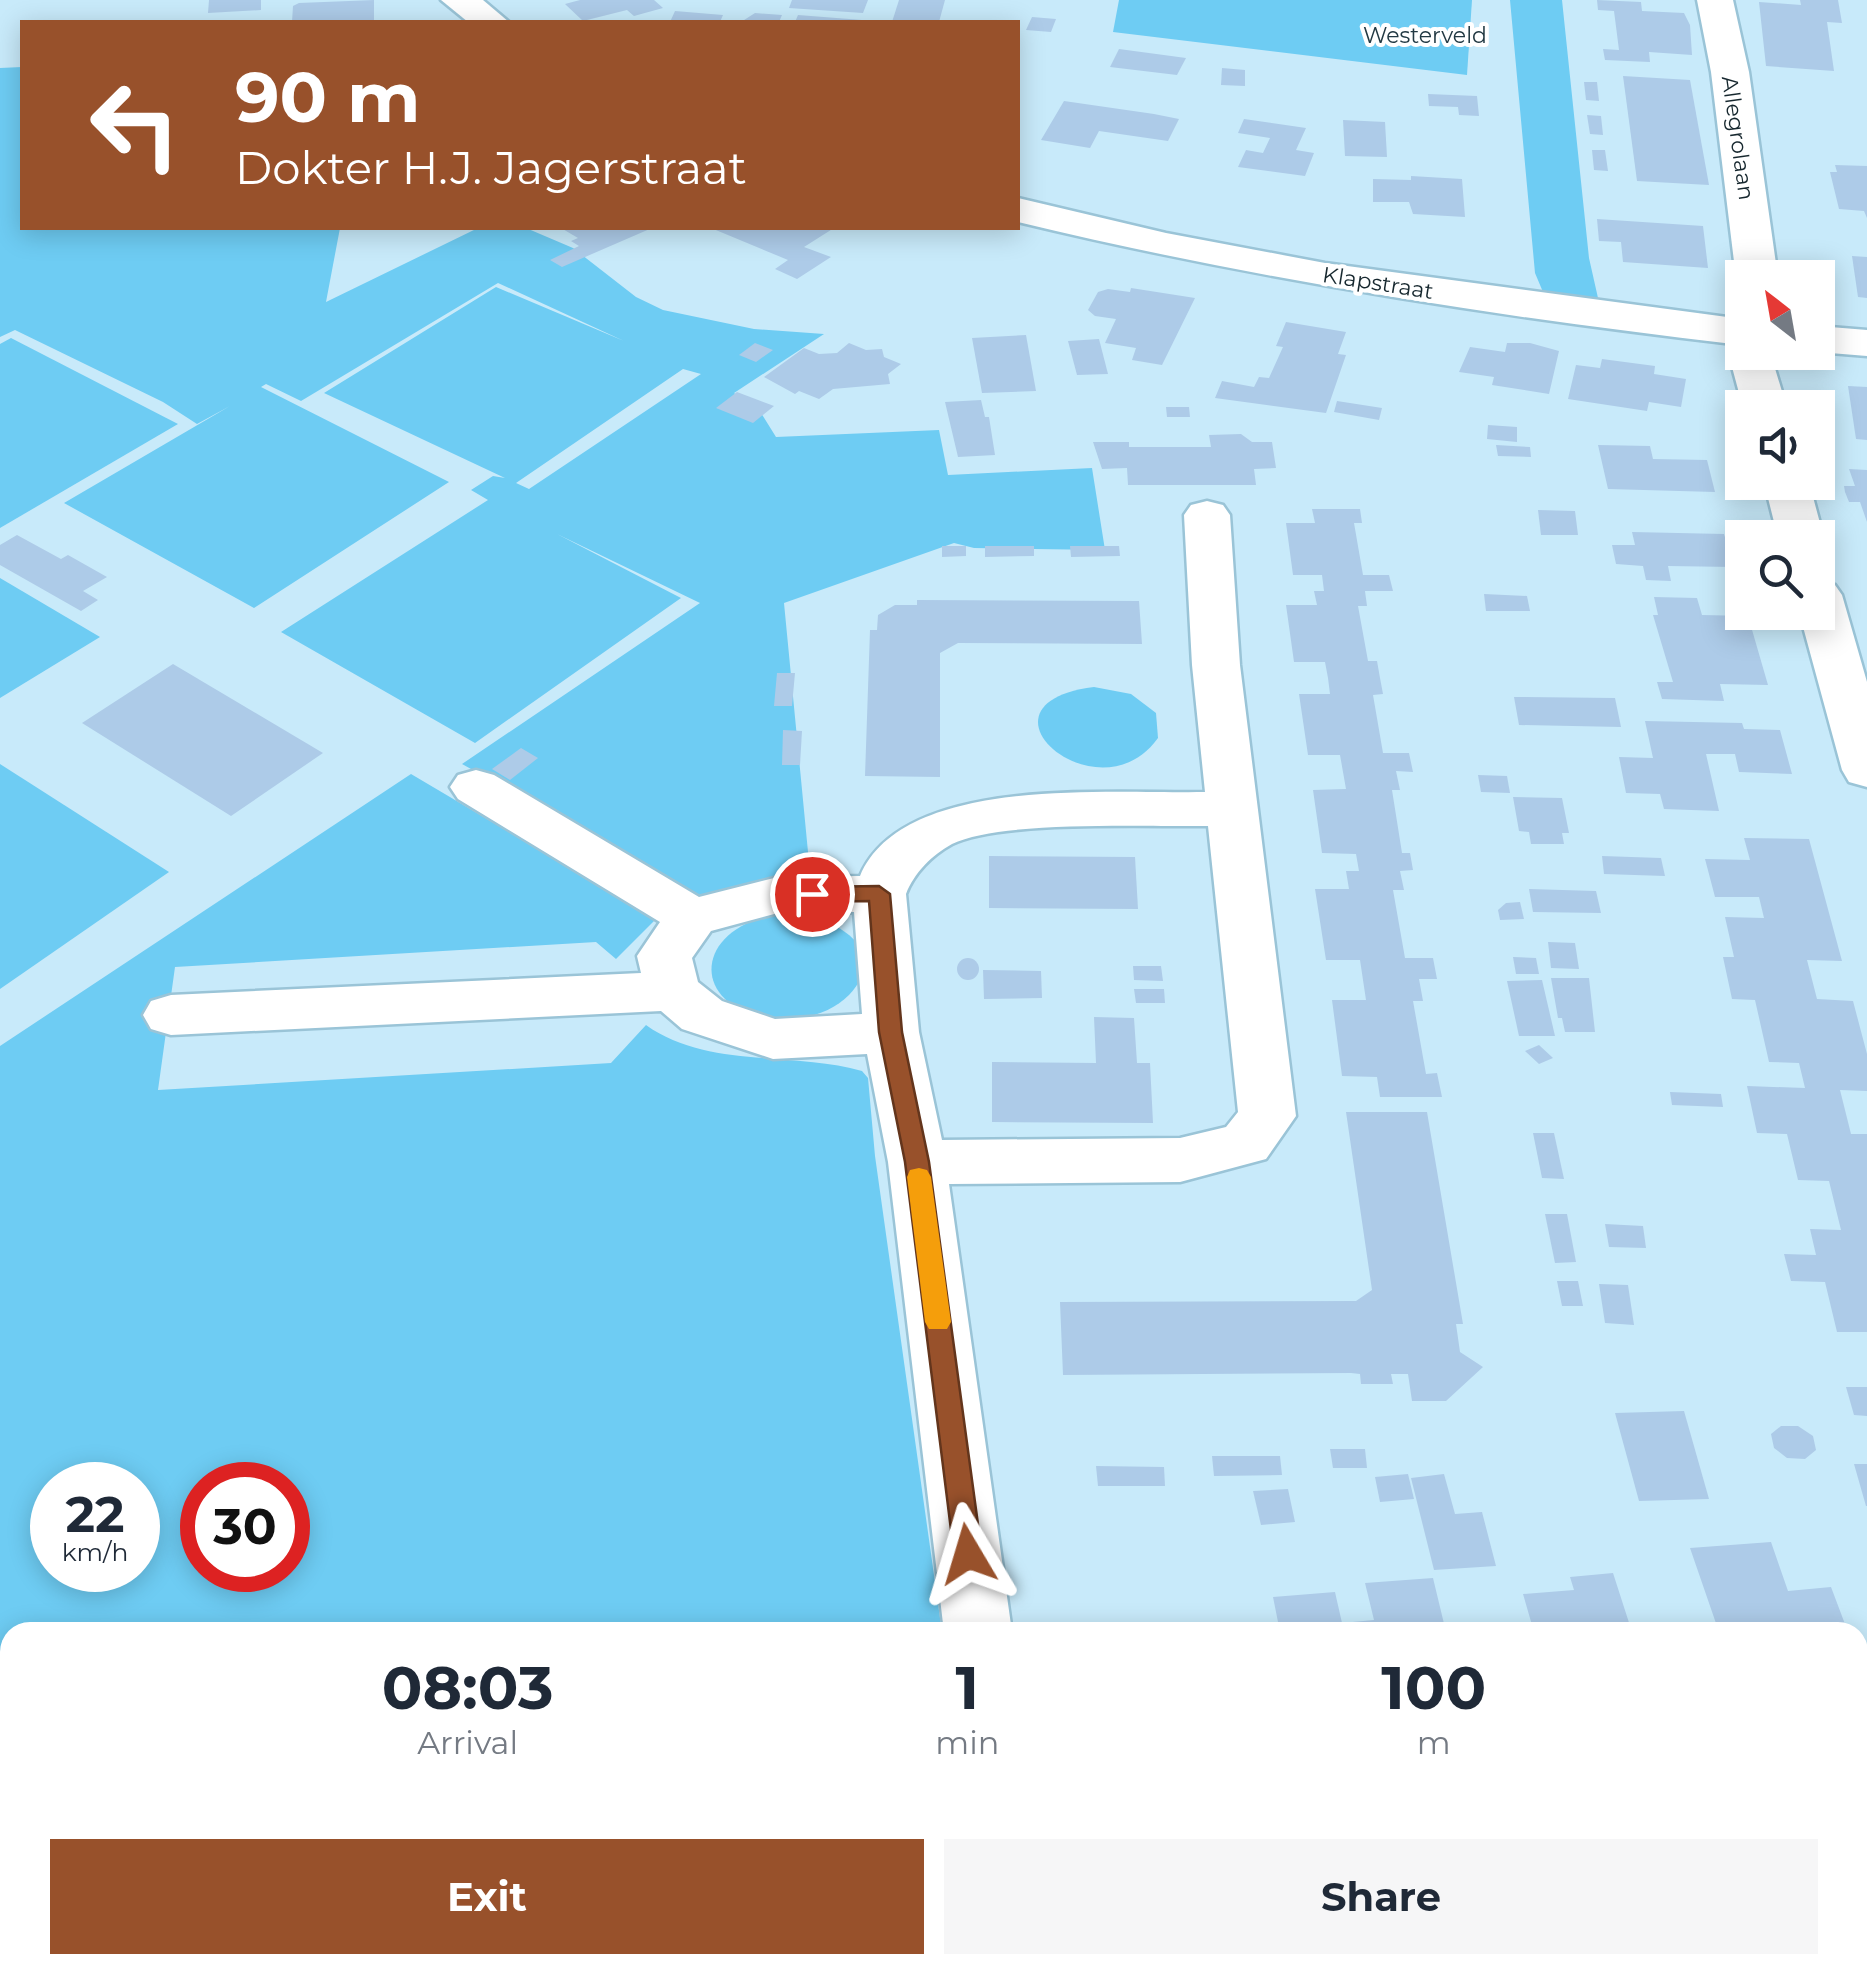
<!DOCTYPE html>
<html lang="en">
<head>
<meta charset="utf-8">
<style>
  body { margin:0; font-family:Montserrat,sans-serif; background:#f6f6f7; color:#1f2937; height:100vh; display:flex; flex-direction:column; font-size:38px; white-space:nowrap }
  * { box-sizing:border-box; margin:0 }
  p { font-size:32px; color:#747a83 }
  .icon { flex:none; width:55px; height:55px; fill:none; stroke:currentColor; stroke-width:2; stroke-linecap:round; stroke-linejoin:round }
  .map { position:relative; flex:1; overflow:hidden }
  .side { position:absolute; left:0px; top:1622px; width:1868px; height:352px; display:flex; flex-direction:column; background:#fff; border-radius:30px 30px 0 0; box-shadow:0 5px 25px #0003 }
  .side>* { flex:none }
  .guide { position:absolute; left:20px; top:20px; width:1000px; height:210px; border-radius:0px; box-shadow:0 5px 25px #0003; background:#98512b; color:#fff; overflow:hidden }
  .needle { width:65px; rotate:329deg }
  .fabs { position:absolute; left:1725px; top:260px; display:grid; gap:20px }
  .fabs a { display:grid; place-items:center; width:110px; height:110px; border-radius:0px; background:#fff; box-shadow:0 5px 25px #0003; font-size:50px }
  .speed { position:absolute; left:30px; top:1462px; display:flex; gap:20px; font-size:50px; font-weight:700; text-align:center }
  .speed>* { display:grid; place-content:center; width:130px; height:130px; border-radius:50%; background:#fff; box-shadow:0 5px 25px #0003; line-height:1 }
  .speed small { font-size:25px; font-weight:400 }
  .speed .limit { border:15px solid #d22; background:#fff; color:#111 }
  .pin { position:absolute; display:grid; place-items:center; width:85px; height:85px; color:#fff; margin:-42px; border:5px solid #fff; border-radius:50%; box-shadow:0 2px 10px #0007 }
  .me { position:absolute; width:110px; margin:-55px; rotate:353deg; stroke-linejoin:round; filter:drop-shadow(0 0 8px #0008) }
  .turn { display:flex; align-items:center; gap:35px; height:210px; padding:0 50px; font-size:45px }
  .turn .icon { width:130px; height:130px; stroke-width:2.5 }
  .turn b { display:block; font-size:70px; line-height:85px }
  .eta { display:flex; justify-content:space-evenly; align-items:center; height:170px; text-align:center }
  .eta b { font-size:60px; font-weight:700; line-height:70px }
  .cta { display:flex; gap:20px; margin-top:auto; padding:20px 50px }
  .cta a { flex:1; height:115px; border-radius:0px; background:#98512b; color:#fff; font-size:40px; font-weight:700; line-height:115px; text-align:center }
  .cta a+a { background:#f6f6f7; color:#1f2937 }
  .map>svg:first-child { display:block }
  .green { fill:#6eccf3; fill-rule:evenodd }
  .building { fill:#adcbe8 }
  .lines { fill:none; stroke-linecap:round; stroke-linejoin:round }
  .minor-casing { stroke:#9ac4d7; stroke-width:5 }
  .minor { fill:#fff; fill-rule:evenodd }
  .route { fill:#98512b; stroke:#63351c; stroke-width:2.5 }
  .slow { fill:#f59e0b }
  .labels { text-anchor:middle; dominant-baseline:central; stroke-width:8; stroke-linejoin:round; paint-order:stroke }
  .far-park-label { font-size:22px; fill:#223943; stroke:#fff }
  .far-street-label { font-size:22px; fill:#16272e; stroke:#fff }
</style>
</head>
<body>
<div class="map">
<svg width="1867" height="1974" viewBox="0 0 1867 1974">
  <rect width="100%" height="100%" fill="#c8eafa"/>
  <g class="green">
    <path d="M1119 0H1472L1467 75 1113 32Z"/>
    <path d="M1510 0H1562L1589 258 1598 298 1543 292 1535 273Z"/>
    <path d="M22 67V228H340L326 302 478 228H526L573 248 636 297 663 310 754 329 824 334 734 393 761 413 776 437 939 430 948 475 1092 468 1105 550 974 548 954 543 784 603 811 883 752 885 701 896 462 764 700 603 557 534 681 598 475 743 281 632 488 500 471 490 493 476 505 478 324 393 496 287 624 341 498 283 301 401 266 384 261 387 449 482 254 608 64 503 230 406 197 424 163 402 15 330 0 337V68ZM683 369 701 374 529 489 516 483Z"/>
    <path d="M11 338 178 424 0 528V344Z"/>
    <path d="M0 578 100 637 0 698Z"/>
    <path d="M1094 687 1131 694 1156 713 1158 738C1099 821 961 704 1094 687Z"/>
    <path d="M0 764 169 872 0 989Z"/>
    <path d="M411 774 656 919 616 959 596 942 175 967 158 1090 611 1063 646 1025C707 1069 793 1051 862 1071L868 1078 875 1156 942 1632H10V1934L0 1935V1046ZM52 1485H138V1570H52ZM202 1485H288V1570H202Z"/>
    <path d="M792 912C832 917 893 948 849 995 835 1009 813 1018 793 1019 688 1023 681 922 792 912Z"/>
  </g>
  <g class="building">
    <path d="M209 0H261V10L208 13Z"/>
    <path d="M374 0V22H292L293 6 299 3Z"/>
    <path d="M580 0H654L663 8 634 16 627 10 583 21 565 4Z"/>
    <path d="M792 0H868L863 13 789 8Z"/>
    <path d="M899 0H945L939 22H892Z"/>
    <path d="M1597 0 1641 2 1642 11 1684 13 1690 25 1692 55 1649 52 1650 62 1605 60 1603 49 1619 50 1614 11 1598 10Z"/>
    <path d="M1800 0H1838L1842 23 1827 22 1834 71 1766 66 1759 2 1801 5Z"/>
    <path d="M675 11 723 15 720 22H670Z"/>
    <path d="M755 13 782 15 779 22H741Z"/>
    <path d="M798 15 862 20V22H795Z"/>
    <path d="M1032 17 1056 19 1051 32 1026 30Z"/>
    <path d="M1119 49 1186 58 1177 75 1110 67Z"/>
    <path d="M1222 68 1245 70V86L1221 85Z"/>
    <path d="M1623 76 1690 80 1709 185 1637 181Z"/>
    <path d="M1584 82H1597L1599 101 1586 100Z"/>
    <path d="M1428 94 1477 96 1479 116 1459 115 1458 107 1429 106Z"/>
    <path d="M1064 101 1154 114 1179 119 1168 141 1099 131 1090 148 1041 140Z"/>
    <path d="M1587 115 1601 116 1603 135 1590 134Z"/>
    <path d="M1244 119 1306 128 1296 150 1314 153 1305 176 1238 167 1246 150 1263 153 1270 138 1238 133Z"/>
    <path d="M1343 120 1385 122 1387 157 1345 156Z"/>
    <path d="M1592 150H1605L1608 171 1594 170Z"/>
    <path d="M1835 165 1867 166V218L1864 211 1839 209 1830 172H1837Z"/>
    <path d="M1411 176 1462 179 1465 217 1413 214 1409 202H1373V179L1411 180Z"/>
    <path d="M1597 219 1703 226 1708 268 1623 262 1621 242 1599 241Z"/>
    <path d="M561 228H652L562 267 550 260 579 246 571 241 578 238Z"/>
    <path d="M711 228H834L804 247 831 257 797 279 775 269 788 260Z"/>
    <path d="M1852 256 1867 257V298L1858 297Z"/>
    <path d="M1131 288 1195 298 1162 365 1132 360 1136 348 1105 343 1116 319 1095 316 1088 310 1098 292 1108 289 1130 292Z"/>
    <path d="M1286 322 1346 332 1338 354 1346 355 1326 413 1215 398 1222 381 1254 387 1259 377 1269 378 1283 347 1276 346Z"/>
    <path d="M1026 335 1036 391 982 393 972 338Z"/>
    <path d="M1099 339 1108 374 1077 375 1068 341Z"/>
    <path d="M755 343 773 350 756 362 739 355Z"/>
    <path d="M849 343 866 350 882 349 884 357 901 364 888 374 890 384 833 389 819 399 799 391 795 394 764 377 804 348 819 354 837 353Z"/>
    <path d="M1507 343H1530L1559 351 1549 394 1492 385 1494 377 1459 372 1470 347 1505 352Z"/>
    <path d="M1602 359 1655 366 1654 374 1686 379 1681 407 1649 402 1647 411 1568 399 1576 365 1600 368Z"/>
    <path d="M1848 386 1867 387V440L1856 439Z"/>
    <path d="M737 392 774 406 753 423 716 408Z"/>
    <path d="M981 400 985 417H989L995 455 958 457 945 402Z"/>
    <path d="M1337 401 1382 408 1379 420 1334 412Z"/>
    <path d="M1166 407H1189L1190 417H1167Z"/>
    <path d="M1488 425 1517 427V442L1487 439Z"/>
    <path d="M1241 434 1252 442H1272L1276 468 1254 469 1256 485H1128L1127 468 1102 469 1093 442H1129V447H1211L1209 435Z"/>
    <path d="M1496 445 1530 447 1531 457 1498 456Z"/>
    <path d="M1598 445 1650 446 1653 459 1707 460 1715 492 1608 489Z"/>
    <path d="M1849 469 1867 470V522L1860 502H1849L1845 492 1844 486H1855Z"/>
    <path d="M1312 509H1360L1362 523H1354L1363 575H1389L1393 591H1365L1367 606H1358L1368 661H1377L1380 678 1383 694 1373 695 1383 753H1409L1413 772 1396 771 1400 790H1392L1402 853H1410L1413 870 1400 871 1404 890H1393L1405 958H1433L1437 979H1419L1423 1001H1413L1426 1074 1437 1073 1442 1097H1380L1377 1077 1342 1076 1332 1000H1366L1360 960H1326L1315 889H1349L1346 871H1359L1356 854 1322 853 1313 790 1346 789 1340 755H1308L1299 694H1330L1328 678 1325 662H1294L1286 605H1317L1314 591H1324L1322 575H1293L1286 523H1315Z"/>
    <path d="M1538 510 1575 511 1578 535H1541Z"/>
    <path d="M1632 532 1724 534 1734 567 1668 566 1671 581 1646 580 1643 566 1616 564 1612 545H1635Z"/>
    <path d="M17 535 61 559 68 555 107 577 83 591 98 600 81 611 0 565V545Z"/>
    <path d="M942 546H966V556L942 557Z"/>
    <path d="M985 546H1034V556L985 557Z"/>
    <path d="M1070 546H1119L1120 556 1071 557Z"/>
    <path d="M1484 594 1527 596 1530 611H1486Z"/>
    <path d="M1654 597 1697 598 1702 615 1748 616 1768 685 1720 684 1724 701 1662 699 1657 682H1673L1653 615H1658Z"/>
    <path d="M917 600 1139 601 1142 644 958 643 940 653V777L865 776 870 630H877L878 615 895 605H917Z"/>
    <path d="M173 664 323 753 231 816 82 723Z"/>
    <path d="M777 673H795L792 706H774Z"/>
    <path d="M1514 697 1615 698 1621 727 1519 725Z"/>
    <path d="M1645 721 1742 723 1744 729 1780 730 1792 774 1739 772 1735 754H1706L1719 811 1664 809 1660 794 1626 793 1619 757 1653 758Z"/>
    <path d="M783 730 802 731 800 765H782Z"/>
    <path d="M521 748 538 758 510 780 492 769Z"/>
    <path d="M1478 775 1507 776 1510 793 1481 792Z"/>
    <path d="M1513 797 1562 798 1569 833H1562L1564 844H1531L1529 832 1519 831Z"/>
    <path d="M1744 838 1809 839 1842 961 1807 960 1817 999 1853 1001 1867 1054V1091L1840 1090 1851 1134H1867V1332H1837L1825 1282 1791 1281 1784 1254 1816 1255 1810 1229 1841 1230 1829 1181 1798 1180 1787 1134 1757 1133 1747 1086 1805 1088 1799 1063 1769 1062 1755 1000 1732 999 1723 957H1734L1725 917 1764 918 1759 897H1715L1705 859 1750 860Z"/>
    <path d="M989 856 1135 857 1138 909 989 908Z"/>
    <path d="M1602 856 1661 858 1665 876 1604 874Z"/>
    <path d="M1529 889 1596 891 1601 913 1533 912Z"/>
    <path d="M1520 902 1524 919 1500 920 1498 910 1506 903Z"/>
    <path d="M1548 942 1575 943 1579 969 1551 968Z"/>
    <path d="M1513 957 1536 958 1539 974H1516Z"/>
    <circle cx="968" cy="969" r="11"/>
    <path d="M1133 966H1161L1163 981 1134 980Z"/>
    <path d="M983 970 1041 971 1042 998 984 999Z"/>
    <path d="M1551 978H1589L1595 1032H1565L1562 1018H1558Z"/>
    <path d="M1542 980 1555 1036H1519L1507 981Z"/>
    <path d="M1134 989H1164L1165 1003H1136Z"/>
    <path d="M1094 1017 1134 1018 1137 1063H1150L1153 1123 992 1122V1062L1096 1063Z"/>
    <path d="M1539 1045 1553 1058 1539 1064 1525 1051Z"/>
    <path d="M1670 1092 1721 1094 1723 1107 1672 1105Z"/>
    <path d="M1346 1112H1427L1463 1324H1456L1460 1352 1483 1367 1446 1401H1412L1408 1374H1391L1393 1384H1361L1360 1374 1351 1373 1063 1375 1060 1302 1356 1301 1372 1290Z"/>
    <path d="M1533 1133H1554L1564 1179 1542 1178Z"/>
    <path d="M1545 1214H1567L1576 1262 1555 1263Z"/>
    <path d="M1605 1224 1643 1226 1646 1248 1609 1247Z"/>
    <path d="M1557 1281H1578L1583 1306H1562Z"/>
    <path d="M1599 1284 1628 1285 1634 1325 1605 1323Z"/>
    <path d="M1846 1387H1867V1416L1854 1415Z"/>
    <path d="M1684 1411 1709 1499 1639 1501 1615 1413Z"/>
    <path d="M1781 1426H1798L1813 1436 1816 1450 1805 1459 1787 1458 1774 1448 1771 1434Z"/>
    <path d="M1330 1449H1365L1367 1468H1333Z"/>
    <path d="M1212 1456H1280L1282 1475 1214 1476Z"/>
    <path d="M1854 1464H1867V1506H1866Z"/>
    <path d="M1096 1466 1164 1467 1165 1486H1098Z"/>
    <path d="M1408 1474 1414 1499 1380 1502 1375 1477Z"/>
    <path d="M1444 1474 1455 1514 1482 1512 1496 1566 1434 1570 1411 1478Z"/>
    <path d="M1288 1489 1295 1522 1261 1525 1253 1491Z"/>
    <path d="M1771 1542 1788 1591 1831 1587 1848 1632H1719L1690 1548Z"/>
    <path d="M1613 1573 1632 1632H1534L1523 1594 1574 1590 1570 1577Z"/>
    <path d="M1433 1578 1446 1632H1254L1279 1627 1273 1597 1335 1592 1342 1623 1374 1620 1365 1583Z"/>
    <path d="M1217 1623 1219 1632H1181L1180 1626Z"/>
    <path d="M888 1965V1974H414L415 1966Z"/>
  </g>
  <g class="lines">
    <defs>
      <g id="minor">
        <path d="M441 0H483L509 22H468Z"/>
        <path d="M1697 0H1733L1749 72 1778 278H1742V287L1736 278 1711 72Z"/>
        <path d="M1018 198 1166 233 1325 263 1742 319V352H1770L1787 408H1743L1728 352 1733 344C1492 316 1254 279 1018 222Z"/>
        <path d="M1818 326 1867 330V356L1818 352Z"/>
        <path d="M1764 482H1809L1824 538 1818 548V538H1778Z"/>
        <path d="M1207 501 1223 505 1230 515 1240 665 1296 1116 1266 1159 1180 1182 949 1184 1012 1632H944L888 1162 867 1054 773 1059 682 1029 661 1011 171 1035 151 1029 143 1015 151 1001 171 995 641 973 637 956 660 922 458 799 450 787 458 775 476 770 494 775 699 897 778 877 860 876C903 774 1112 794 1205 792L1192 665 1184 515 1191 505ZM1208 826 1238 1112 1226 1127 1180 1138 942 1140 919 1032 906 894C914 873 932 855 952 844 1001 820 1148 827 1208 826ZM854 912 862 1014 775 1019 722 1001 698 982 692 958 711 931 778 913Z"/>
        <path d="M1818 581 1835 585 1842 595 1867 682V787L1849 782 1842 770 1799 612H1818Z"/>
        <path d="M1867 1749V1813L1858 1814V1750Z"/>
        <path d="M1858 1939 1867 1953V1974H1680L1684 1965H1858Z"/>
        <path d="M1372 1965H1446L1448 1974H1374Z"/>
      </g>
    </defs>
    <use href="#minor" class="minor-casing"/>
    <use href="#minor" class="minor"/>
  </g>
  <path class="route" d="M879 886 890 894 902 1032 929 1162 982 1554 978 1562 968 1566 958 1562 954 1554 905 1162 879 1032 869 901 812 902 801 894 812 887Z"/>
  <path class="slow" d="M919 1168 927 1170 931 1177 951 1322 947 1329H929L925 1322 907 1177 910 1170Z"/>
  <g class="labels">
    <g class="far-park-label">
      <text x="1425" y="35">Westerveld</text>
    </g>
    <g class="far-street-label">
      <text transform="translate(1738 138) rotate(82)">Allegrolaan</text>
      <text transform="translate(1378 283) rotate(9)">Klapstraat</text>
    </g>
  </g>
</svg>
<div class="fabs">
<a><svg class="needle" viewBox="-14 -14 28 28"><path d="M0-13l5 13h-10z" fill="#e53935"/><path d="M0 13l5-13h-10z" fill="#747a83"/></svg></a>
<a><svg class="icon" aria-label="sound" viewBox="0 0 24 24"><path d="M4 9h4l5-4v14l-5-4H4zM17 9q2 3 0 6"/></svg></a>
<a><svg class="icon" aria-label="search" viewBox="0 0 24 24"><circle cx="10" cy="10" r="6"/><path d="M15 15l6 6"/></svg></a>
</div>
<div class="speed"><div>22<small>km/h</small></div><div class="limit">30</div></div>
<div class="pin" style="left:812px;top:894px;background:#d93025"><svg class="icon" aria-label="arrive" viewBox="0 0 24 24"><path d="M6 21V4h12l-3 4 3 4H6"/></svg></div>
<svg class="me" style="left:968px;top:1554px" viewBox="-20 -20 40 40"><path d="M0-17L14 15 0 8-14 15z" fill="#98512b" stroke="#fff" stroke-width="4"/></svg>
<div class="guide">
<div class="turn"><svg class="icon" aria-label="left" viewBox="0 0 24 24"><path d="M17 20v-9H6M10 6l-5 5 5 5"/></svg><div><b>90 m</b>Dokter H.J. Jagerstraat</div></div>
</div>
<section class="side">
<div class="eta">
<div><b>08:03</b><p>Arrival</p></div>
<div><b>1</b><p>min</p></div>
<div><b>100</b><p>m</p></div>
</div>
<div class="cta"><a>Exit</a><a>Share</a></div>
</section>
</div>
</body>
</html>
